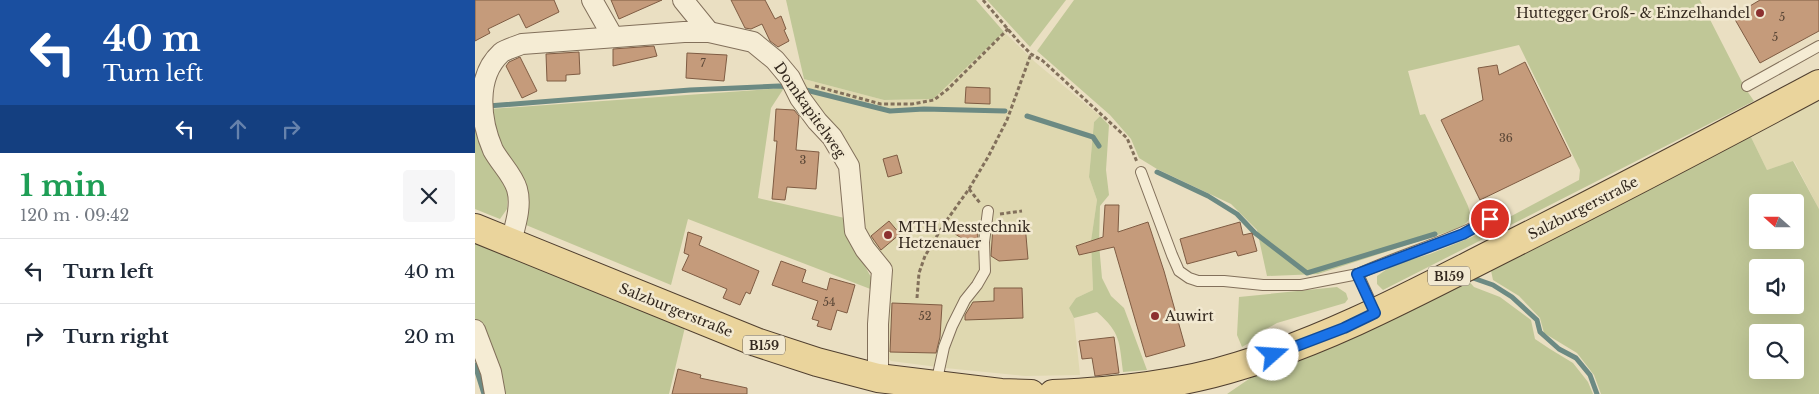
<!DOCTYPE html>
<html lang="en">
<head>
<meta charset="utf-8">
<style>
  body { margin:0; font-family:"Libre Baskerville",serif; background:#f6f6f7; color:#1f2937; height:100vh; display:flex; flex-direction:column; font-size:19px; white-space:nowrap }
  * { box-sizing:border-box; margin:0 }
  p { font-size:16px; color:#747a83 }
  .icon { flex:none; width:28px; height:28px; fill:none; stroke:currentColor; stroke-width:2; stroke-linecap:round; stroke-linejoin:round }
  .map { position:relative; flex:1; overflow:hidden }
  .side { display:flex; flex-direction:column; background:#fff; width:475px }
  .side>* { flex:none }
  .hud { background:#1a4fa0; color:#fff; overflow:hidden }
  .needle { width:32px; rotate:291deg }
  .tools { position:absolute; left:1274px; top:194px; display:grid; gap:10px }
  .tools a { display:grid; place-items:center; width:55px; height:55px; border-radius:5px; background:#fff; box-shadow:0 5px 20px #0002; font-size:25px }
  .pin { position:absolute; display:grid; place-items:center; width:42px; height:42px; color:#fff; margin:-21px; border:2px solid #fff; border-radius:50%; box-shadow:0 1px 5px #0007 }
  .me { position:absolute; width:55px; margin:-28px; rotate:71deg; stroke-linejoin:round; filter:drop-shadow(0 0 4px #0008) }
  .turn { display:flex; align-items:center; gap:18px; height:105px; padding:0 20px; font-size:22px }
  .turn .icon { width:65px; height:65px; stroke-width:2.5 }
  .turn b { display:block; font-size:35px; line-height:42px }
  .lanes { display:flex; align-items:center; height:48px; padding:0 20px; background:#0003; justify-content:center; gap:25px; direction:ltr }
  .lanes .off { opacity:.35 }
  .round { display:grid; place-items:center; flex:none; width:52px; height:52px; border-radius:5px; background:#f6f6f7 }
  .overview { display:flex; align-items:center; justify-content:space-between; height:85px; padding:0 20px }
  h1 { font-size:30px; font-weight:700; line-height:38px; color:#1e9e55 }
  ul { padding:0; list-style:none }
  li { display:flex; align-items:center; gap:15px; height:65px; padding:0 20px; border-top:1px solid #e0e1e3 }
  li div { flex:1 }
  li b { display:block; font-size:19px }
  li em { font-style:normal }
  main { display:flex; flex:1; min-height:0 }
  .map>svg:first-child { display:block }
  .farmland { fill:#dfd8b0 }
  .green { fill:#c0c797; fill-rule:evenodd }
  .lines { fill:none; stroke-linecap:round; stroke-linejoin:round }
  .stream { stroke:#6c8a83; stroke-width:5 }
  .building { fill:#c59b7b; stroke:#7f5c43 }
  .service-casing { stroke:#82705b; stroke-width:12 }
  .minor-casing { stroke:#82705b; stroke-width:22 }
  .primary-casing { stroke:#503f2f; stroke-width:30 }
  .path { stroke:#82705b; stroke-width:3; stroke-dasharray:4 2.5; stroke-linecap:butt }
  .service { stroke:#f5ecd4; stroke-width:10 }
  .minor { stroke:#f5ecd4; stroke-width:20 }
  .primary { stroke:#ead49c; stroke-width:28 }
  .route-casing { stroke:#114b97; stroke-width:12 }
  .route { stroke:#1a73e8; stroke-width:9 }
  .poi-dot { fill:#8c3130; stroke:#f2e9d1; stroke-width:2 }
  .labels { text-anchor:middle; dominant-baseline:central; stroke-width:5; stroke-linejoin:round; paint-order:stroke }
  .number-label { font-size:11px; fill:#584535 }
  .shield { fill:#f2e9d1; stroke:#6c6254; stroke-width:1 }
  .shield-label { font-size:12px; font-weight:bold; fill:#33281e }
  .poi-label { font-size:14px; fill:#33281e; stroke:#f2e9d1; text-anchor:start }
  .street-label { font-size:14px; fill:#33281e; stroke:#f2e9d1 }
</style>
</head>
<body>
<main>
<section class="side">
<div class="hud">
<div class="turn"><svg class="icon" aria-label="left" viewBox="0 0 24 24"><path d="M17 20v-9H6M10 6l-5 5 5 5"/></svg><div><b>40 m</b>Turn left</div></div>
<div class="lanes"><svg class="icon" aria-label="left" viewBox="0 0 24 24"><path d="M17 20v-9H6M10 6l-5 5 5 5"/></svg><svg class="icon off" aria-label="ahead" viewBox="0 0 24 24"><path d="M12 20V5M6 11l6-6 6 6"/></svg><svg class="icon off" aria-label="right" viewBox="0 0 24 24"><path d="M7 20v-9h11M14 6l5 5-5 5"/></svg></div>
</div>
<div class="overview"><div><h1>1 min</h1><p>120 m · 09:42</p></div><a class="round"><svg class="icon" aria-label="close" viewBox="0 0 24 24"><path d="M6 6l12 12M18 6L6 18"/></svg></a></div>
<ul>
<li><svg class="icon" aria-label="left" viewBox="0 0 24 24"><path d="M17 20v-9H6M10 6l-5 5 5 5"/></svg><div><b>Turn left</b></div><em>40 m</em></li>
<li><svg class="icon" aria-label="right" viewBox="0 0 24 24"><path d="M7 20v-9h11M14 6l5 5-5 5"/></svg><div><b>Turn right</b></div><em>20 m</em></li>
</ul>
</section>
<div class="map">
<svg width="1344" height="394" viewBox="0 0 1344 394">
  <rect width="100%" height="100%" fill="#eadfc2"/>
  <g class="farmland">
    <path d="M529 32 560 62 625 116 619 122 614 177 622 200 616 241 618 290 601 298 594 308 599 318 605 375 550 376 470 368 416 361 411 356V283L391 244 382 161 330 92 329 79 409 100 457 99Z"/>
    <path d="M1344 94V209L1319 161 1292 170 1275 135Z"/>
  </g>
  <g class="green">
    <path d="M311 0H501L529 32 458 99 409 100 329 79Z"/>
    <path d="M512 0H591L555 47Z"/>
    <path d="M599 0H1225L1270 88 1279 101 908 290 902 284V276L918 265 955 254 997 237 1104 180 1105 170 1044 45 933 71 945 115 950 114 993 206C999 223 989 225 975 231L843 274 792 276 782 230 756 204 682 169 664 158 656 139 635 115 562 51Z"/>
    <path d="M309 88 296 108 283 198 374 219 376 241 396 277 398 290 213 219 196 285 51 225 53 198 48 176 24 144 15 109Z"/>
    <path d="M0 113 33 191 32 209 25 219 0 209Z"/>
    <path d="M625 116 634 125 631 170 634 195 625 206 624 244 627 278 636 296 649 308 672 370 648 372C644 342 646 333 622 312L599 318 594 308 601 298 618 290 616 241 622 200 614 177 619 122Z"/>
    <path d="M1275 135 1292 170 1318 161 1344 209V394H1126L1119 375 1102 353 1069 333 1065 318 1044 296 1018 280 1015 266ZM1282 202H1320V240H1282ZM1282 268H1320V305H1282ZM1282 332H1320V370H1282Z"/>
    <path d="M0 239 211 323 194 394H26L19 363 0 318Z"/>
    <path d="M991 278 999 287 1025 297 1056 320 1060 339 1075 349 1098 363 1113 382 1118 394H752L790 368Z"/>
    <path d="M862 287 871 293 873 299 870 303 802 323 784 333 781 339 767 347 762 335 764 297Z"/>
  </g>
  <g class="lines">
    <g class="stream">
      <path d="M327 89 415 111 449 109 530 111"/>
      <path d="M13 106 215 90 304 86 314 87"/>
      <path d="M552 116 618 137 624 146"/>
      <path d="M682 172 733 196 762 214 780 233 832 273 960 234"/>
      <path d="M998 278 1018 285 1037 297 1062 320 1065 332 1084 349 1101 358 1115 375 1122 394"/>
      <path d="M0 365 9 394"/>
    </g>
  </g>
  <g class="building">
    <path d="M0 0H79L84 12 51 28 44 14 13 29 15 33 0 41Z"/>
    <path d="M136 0H187L144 19Z"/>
    <path d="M256 0H290L300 19 306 16 311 29 309 30 314 41 303 47 295 41 287 24 276 29 270 28Z"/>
    <path d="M1285 0H1344V31L1285 63 1258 16Z"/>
    <path d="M179 46 182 56 138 66V49Z"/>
    <path d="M104 52 105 74 91 75V81H72L71 54Z"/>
    <path d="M212 53 252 55 249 81 211 78Z"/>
    <path d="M45 57 62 91 47 98 31 66 34 62Z"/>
    <path d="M1050 62 1096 156 1005 200 966 120 1008 100 1003 68 1022 65 1024 75Z"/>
    <path d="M491 87 515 88V104L490 103Z"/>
    <path d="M301 109 319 110 324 116 321 150 344 152 341 189 312 187 310 200 297 199 302 141H299Z"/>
    <path d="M422 155 427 173 413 177 408 159Z"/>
    <path d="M630 205H644L643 232 673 222 689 271 710 346 671 357 639 247 604 255 601 246 628 237Z"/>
    <path d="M414 221 425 234 406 250 396 236Z"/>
    <path d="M765 222 768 235 777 233 782 251 763 256 761 251 712 264 705 239Z"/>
    <path d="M550 224 553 259 524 261 516 256 518 226Z"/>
    <path d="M213 232 227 237 224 245 284 271 275 294 271 292 265 305 248 298 252 289 207 270 214 255 209 253Z"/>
    <path d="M477 232H503L502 248Z"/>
    <path d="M306 261 331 270 327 282 352 290 355 278 380 285 372 313 362 310 356 330 342 326 344 321 337 319 343 301 297 285Z"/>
    <path d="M519 288H547L548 318 490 320V315L498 302 519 301Z"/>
    <path d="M417 303 467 305 465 337 461 353 415 352Z"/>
    <path d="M639 337 644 373 620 376 617 358 607 359 604 341Z"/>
    <path d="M203 369 226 375 225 378 272 388V394H197Z"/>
  </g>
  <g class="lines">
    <defs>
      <g id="service">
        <path d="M1272 86 1344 46"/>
        <path d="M666 172 697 255 704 271 714 278 723 281H749L788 285H826L883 274 900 312"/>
        <path d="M883 274C926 254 973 242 1015 219"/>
        <path d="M461 384 469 347 477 326 490 300 502 285 510 271 509 242 513 211"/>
      </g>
      <g id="minor">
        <path d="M117 0 138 37"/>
        <path d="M208 0 234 32"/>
        <path d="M36 242C40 226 47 206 42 189 38 175 25 163 18 150 5 120 0 77 26 53 31 49 40 47 47 44L209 32H234L278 42 300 60 315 78 325 98 342 121 357 137 374 166 380 231 390 249 407 270 403 324V378"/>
        <path d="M0 330 16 372 20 394"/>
      </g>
      <g id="primary">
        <path d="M0 228 281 342 342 362 403 378 526 393 556 394"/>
        <path d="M578 394C641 391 704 385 764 366 861 337 949 288 1039 243 1142 191 1243 138 1344 84"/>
      </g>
    </defs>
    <use href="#service" class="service-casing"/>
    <use href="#minor" class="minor-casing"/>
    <use href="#primary" class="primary-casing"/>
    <g class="path">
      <path d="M508 0 543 41 556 54 568 61 652 138 662 162"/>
      <path d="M340 86 406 104H437L459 100 473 89 534 28"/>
      <path d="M494 189 505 203"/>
      <path d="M525 214 547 211"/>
      <path d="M442 298 444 273 450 256 469 224 494 189 513 157 532 120 556 54"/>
    </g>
    <use href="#service" class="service"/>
    <use href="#minor" class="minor"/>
    <use href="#primary" class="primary"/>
  </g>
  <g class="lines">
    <defs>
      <path id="route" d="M798 355 869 328 900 313 882 274 988 234 1015 219"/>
    </defs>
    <use href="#route" class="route-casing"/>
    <use href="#route" class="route"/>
  </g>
  <g class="poi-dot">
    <circle cx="1285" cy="13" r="5"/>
    <circle cx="413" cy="235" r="5"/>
    <circle cx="680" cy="316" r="5"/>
  </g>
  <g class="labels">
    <g class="number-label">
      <text x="1307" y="17">5</text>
      <text x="1300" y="37">5</text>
      <text x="228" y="63">7</text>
      <text x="1031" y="138">36</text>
      <text x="328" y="160">3</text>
      <text x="354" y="302">54</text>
      <text x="450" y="316">52</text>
    </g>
    <g class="shield">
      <rect x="953" y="266.5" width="42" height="19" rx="4"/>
      <rect x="268" y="335.5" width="42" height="19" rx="4"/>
    </g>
    <g class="shield-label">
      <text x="974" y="276">B159</text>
      <text x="289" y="345">B159</text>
    </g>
    <g class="poi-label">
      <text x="1275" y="13" text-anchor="end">Huttegger Groß- &amp; Einzelhandel</text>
      <text x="423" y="227">MTH Messtechnik<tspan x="423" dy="16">Hetzenauer</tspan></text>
      <text x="690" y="316">Auwirt</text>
    </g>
    <g class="street-label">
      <text transform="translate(335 110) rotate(55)">Domkapitelweg</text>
      <text transform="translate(1108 208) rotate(-27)">Salzburgerstraße</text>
      <text transform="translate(201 310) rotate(22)">Salzburgerstraße</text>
    </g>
  </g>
</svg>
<div class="tools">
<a><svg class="needle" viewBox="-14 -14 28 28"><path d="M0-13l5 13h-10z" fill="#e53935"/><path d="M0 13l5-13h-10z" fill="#747a83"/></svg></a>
<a><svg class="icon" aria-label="sound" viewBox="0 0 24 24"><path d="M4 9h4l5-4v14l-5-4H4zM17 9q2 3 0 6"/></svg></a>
<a><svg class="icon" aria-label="search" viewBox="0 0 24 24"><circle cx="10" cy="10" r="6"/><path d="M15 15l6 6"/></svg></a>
</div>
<div class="pin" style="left:1015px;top:219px;background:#d93025"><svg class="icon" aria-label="arrive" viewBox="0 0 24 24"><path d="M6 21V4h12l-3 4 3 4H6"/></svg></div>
<svg class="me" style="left:798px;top:355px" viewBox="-20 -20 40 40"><circle r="19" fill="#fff"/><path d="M0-13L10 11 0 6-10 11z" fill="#1a73e8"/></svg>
</div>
</main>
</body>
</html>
